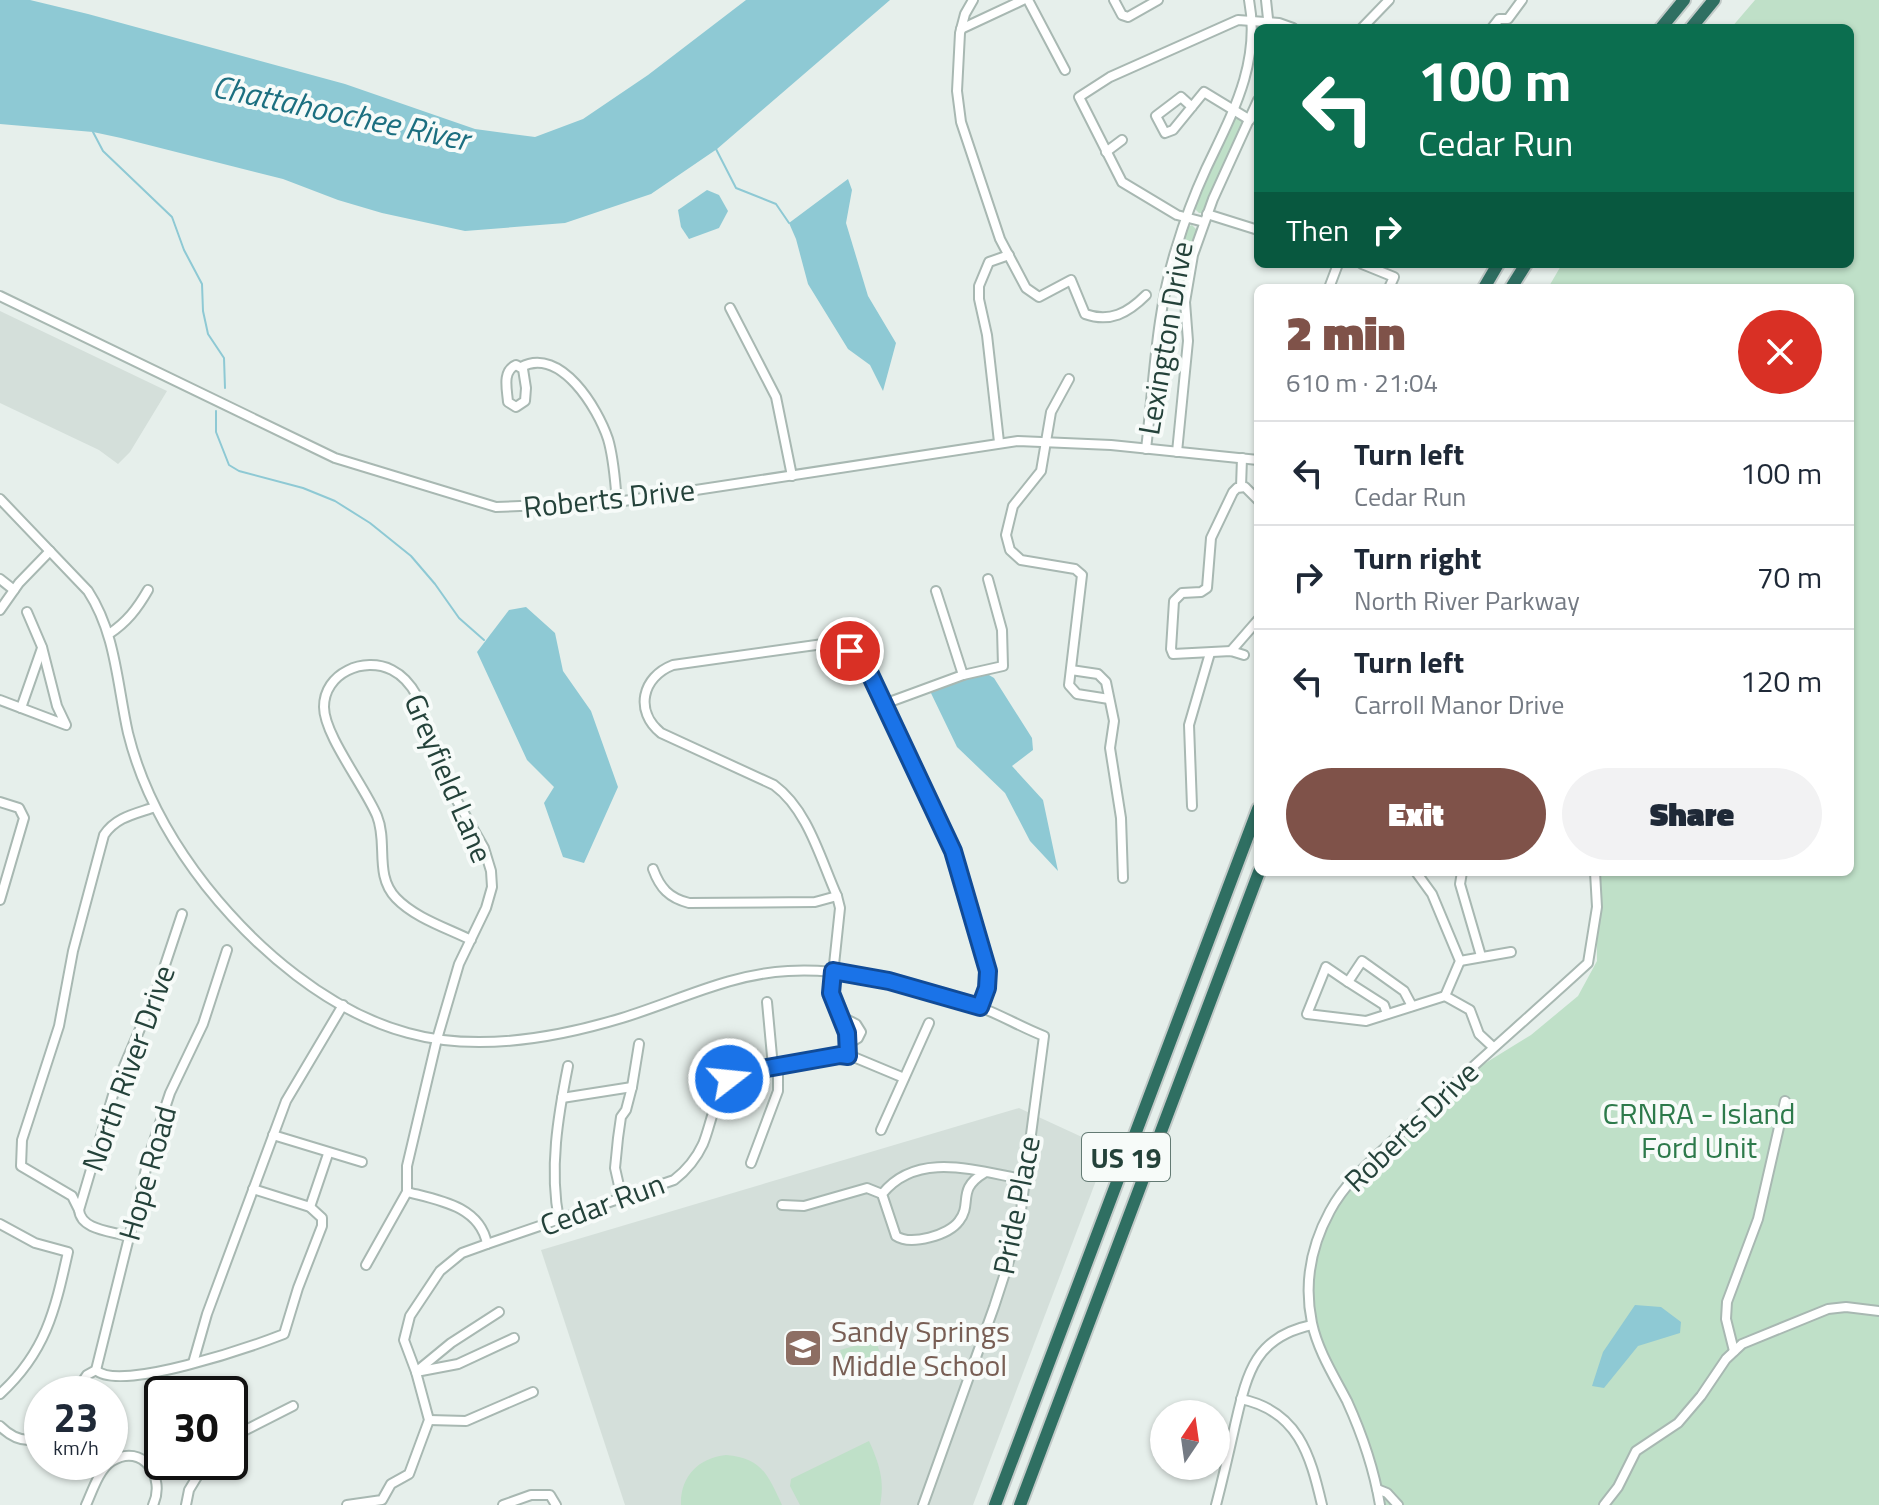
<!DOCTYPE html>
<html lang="en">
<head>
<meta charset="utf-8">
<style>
  body { margin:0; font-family:"Titillium Web",sans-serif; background:#f2f2f3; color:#1f2937; height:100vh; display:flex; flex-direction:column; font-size:30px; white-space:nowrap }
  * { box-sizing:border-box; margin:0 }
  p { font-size:26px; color:#747a83 }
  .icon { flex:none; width:44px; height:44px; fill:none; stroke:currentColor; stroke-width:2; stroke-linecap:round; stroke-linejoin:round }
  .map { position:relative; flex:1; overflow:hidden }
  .details { position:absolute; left:1254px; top:284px; width:600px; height:592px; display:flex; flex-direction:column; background:#fff; border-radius:12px; box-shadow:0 2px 6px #0004 }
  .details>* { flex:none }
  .hud { position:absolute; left:1254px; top:24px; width:600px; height:244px; border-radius:12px; box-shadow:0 2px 6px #0004; background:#0b6e4f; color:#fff; overflow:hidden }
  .needle { width:52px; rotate:13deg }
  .tools { position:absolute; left:1150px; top:1400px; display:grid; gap:16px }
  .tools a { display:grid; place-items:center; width:80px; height:80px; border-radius:50%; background:#fff; box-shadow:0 2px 6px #0004; font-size:40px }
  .speed { position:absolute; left:24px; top:1376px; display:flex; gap:16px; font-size:40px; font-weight:700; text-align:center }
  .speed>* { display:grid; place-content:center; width:104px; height:104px; border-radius:50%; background:#fff; box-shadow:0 2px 6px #0004; line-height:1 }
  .speed small { font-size:20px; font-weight:400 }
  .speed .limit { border:4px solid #111; border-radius:12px; background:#fff; color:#111 }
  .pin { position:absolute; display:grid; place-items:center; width:68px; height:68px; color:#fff; margin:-34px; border:4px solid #fff; border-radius:50%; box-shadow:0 2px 8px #0007 }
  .me { position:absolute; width:88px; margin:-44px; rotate:74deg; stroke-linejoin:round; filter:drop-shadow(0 0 6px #0008) }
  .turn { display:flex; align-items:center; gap:28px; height:168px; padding:0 32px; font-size:36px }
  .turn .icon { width:104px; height:104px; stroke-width:2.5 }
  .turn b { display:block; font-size:56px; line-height:68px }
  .then { display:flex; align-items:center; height:76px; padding:0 32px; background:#0003; gap:16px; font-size:30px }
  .round { display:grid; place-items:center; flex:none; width:84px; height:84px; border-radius:42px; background:#f2f2f3 }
  .head { display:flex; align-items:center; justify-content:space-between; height:136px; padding:0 32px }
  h1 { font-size:48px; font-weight:800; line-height:60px; color:#7f5249 }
  .button { display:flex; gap:16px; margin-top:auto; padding:16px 32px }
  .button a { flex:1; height:92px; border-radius:48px; background:#7f5249; color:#fff; font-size:32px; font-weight:800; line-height:92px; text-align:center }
  .button a+a { background:#f2f2f3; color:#1f2937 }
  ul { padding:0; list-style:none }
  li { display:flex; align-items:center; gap:24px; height:104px; padding:0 32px; border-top:2px solid #e0e1e3 }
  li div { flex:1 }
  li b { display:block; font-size:30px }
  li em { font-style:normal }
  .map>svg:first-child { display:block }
  .built { fill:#d4dfda }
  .green { fill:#bfe0c8 }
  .water { fill:#8ec9d4 }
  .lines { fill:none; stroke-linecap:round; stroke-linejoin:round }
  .stream { stroke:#8ec9d4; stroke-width:2 }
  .minor-casing { stroke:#a8b8b2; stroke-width:12 }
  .highway-casing { stroke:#c2cac8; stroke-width:16 }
  .minor { stroke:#fff; stroke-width:8 }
  .highway { stroke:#2f6f62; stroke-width:12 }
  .route-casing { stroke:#114b97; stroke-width:20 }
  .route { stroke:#1a73e8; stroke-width:14 }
  .labels { text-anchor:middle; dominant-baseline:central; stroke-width:8; stroke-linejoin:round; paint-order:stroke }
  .shield { fill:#f7fbf9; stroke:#637a73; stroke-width:2 }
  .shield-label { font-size:28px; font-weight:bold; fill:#24423a }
  .street-label { font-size:30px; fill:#24423a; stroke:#f7fbf9 }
  .park-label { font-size:30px; fill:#2d7a4b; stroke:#f7fbf9 }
  .education-label { font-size:30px; fill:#785e54; stroke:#f7fbf9; text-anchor:start }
  .water-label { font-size:32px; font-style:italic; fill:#1c6f80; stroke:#f7fbf9 }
</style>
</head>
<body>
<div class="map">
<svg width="1879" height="1505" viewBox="0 0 1879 1505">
  <rect width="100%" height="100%" fill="#e6efeb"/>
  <g class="built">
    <path d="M0 311 167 391 130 452 118 464 99 450 0 403Z"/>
    <path d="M1019 1108 1108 1149 973 1505H625L541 1250Z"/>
  </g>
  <g class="green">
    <path d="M1755 0H1879V1505H1379L1373 1469 1311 1317 1313 1256 1331 1205 1453 1083 1531 1035 1578 996 1597 961 1596 872H1850V288H1548L1562 264H1850V28H1731Z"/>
    <path d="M1235 119H1241L1242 125 1202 213H1199L1195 209 1196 204Z"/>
    <path d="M1192 225 1197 230 1181 292 1174 296C1168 276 1180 246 1187 227Z"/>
    <path d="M876 1340 883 1364 847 1374 840 1350Z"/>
    <path d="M869 1441C879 1463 885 1481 880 1505H800L790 1486 791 1479Z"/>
    <path d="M726 1455C762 1458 768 1475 782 1505H681C680 1477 698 1458 726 1455Z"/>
  </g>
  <g class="water">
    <path d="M0 0H30L88 14 345 84 475 129 535 137 583 119 648 75 746 0H890L717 149 651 194 565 223 465 231 382 213 338 200 283 179 121 138 93 132 0 124Z"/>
    <path d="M848 179 852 190 846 223 868 296 896 343 883 391 870 365 848 349 808 284 796 239 789 223Z"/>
    <path d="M707 190 719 195 728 211 719 228 689 239 681 227 678 210Z"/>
    <path d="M526 607 555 633 563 671 591 711 618 787 584 863 563 857 544 803 554 787 527 760 477 652 509 610Z"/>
    <path d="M984 672 994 678 1032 738 1033 750 1012 766 1043 800 1058 871 1030 841 1005 793 957 747 929 689Z"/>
    <path d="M1635 1305 1661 1307 1681 1322 1680 1333 1638 1346 1604 1388 1592 1386 1603 1352Z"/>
  </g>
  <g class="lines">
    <g class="stream">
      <path d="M93 132 103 151 172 217 184 250 202 284 203 311 208 334 224 358 225 388"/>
      <path d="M716 149 736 188 776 204 789 223"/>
      <path d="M216 411V432L229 465 239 471 303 488 335 501 370 523 411 556 435 584 459 618 484 640"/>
    </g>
    <defs>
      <g id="minor">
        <path d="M973 0 965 14 960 33 957 91 961 122 1000 239 1026 288 1039 297 1071 280 1085 314C1110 323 1128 313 1146 295"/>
        <path d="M1028 0 1065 70"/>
        <path d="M1114 0 1122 15 1128 17 1158 0"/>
        <path d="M1266 0 1269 28"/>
        <path d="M1362 28 1389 0"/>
        <path d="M1492 28 1499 19H1508L1522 0"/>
        <path d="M961 29 1023 0"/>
        <path d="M1192 107 1181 97 1156 116 1165 133 1173 130 1204 92 1250 120"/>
        <path d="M1106 152 1122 140"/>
        <path d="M1207 214 1258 230"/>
        <path d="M1204 222 1177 215 1122 182 1079 97 1110 77 1238 20 1279 23 1293 28"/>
        <path d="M1362 264 1394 277 1389 288"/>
        <path d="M1329 288 1338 264"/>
        <path d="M0 296 335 458 496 507 617 502 1018 441 1111 445 1258 460"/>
        <path d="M730 308 776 397 792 476"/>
        <path d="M516 365 523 369 526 388 525 401 516 407 508 402C507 389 502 371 516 365Z"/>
        <path d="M521 367C561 346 598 409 608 439 614 459 615 481 617 502"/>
        <path d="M1069 379 1051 412 1041 471 1013 506 1006 535 1010 550 1021 560 1075 569 1082 575 1069 685 1077 694 1109 699"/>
        <path d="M999 442 987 335 979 299V286L989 262 1009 255"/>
        <path d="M1146 449C1154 383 1156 312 1176 249 1184 222 1194 195 1206 169 1232 114 1261 63 1249 0"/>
        <path d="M1177 452 1188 341 1185 302 1193 255 1213 199 1258 100"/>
        <path d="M1241 487 1242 458"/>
        <path d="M0 499 88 591C116 634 117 684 128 733 142 790 170 840 206 886 256 949 329 1012 408 1033 476 1052 556 1038 622 1018 678 1001 729 974 788 971 837 968 882 979 928 992 946 997 965 1001 982 1008 1003 1016 1023 1028 1044 1036L1018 1233 994 1307 923 1505"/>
        <path d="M0 579 14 590"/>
        <path d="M0 610 19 583 50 551"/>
        <path d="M109 634C127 622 137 609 148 590"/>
        <path d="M1231 651 1258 620"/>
        <path d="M1244 655 1231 651 1173 654 1171 649 1174 601 1182 593 1201 592 1207 588 1211 538 1233 492 1237 488 1245 487 1258 500"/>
        <path d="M1071 670 1098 674 1106 682 1114 721 1110 748 1121 818 1123 878"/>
        <path d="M963 675 1003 666 1002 630 988 579"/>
        <path d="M0 700 66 725 57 706 42 647 27 612"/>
        <path d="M884 704 963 675 936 591"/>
        <path d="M21 708 42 648"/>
        <path d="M0 802 19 808 24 818 0 900"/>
        <path d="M1192 806 1189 725 1210 653"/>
        <path d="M653 869C660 888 669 898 689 903L815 902 837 896"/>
        <path d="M1416 872 1432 894 1460 961 1445 996"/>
        <path d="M1462 872 1460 884 1481 956"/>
        <path d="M1460 961 1511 952"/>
        <path d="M1348 982 1326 967 1307 1014 1366 1021 1445 996 1470 1010 1479 1034 1493 1047"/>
        <path d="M767 1002 773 1067"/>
        <path d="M1387 1014 1384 1005 1348 982 1362 961 1404 991 1412 1006"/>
        <path d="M842 1017 856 1024 861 1032 858 1038 848 1044"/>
        <path d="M848 1056 847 1033 831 993 840 908 837 896C820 858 808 810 774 785L661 733C634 711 642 677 673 665L823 644 841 647 863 662 953 851 988 971 987 988 980 1007"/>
        <path d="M562 1098 632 1087"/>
        <path d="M881 1130 929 1023"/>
        <path d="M273 1135 362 1162"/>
        <path d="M751 1163 778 1091V1066"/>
        <path d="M984 1173C956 1190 973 1203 959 1221 949 1235 911 1246 896 1236L882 1194C918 1149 979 1172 1027 1180"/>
        <path d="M622 1199 615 1168 618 1138 621 1117 626 1110 632 1087 639 1044"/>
        <path d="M782 1205 804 1206 867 1188 882 1194"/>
        <path d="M310 1207 328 1154"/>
        <path d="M79 1210 72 1196 21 1166 22 1140 59 1026 73 951 104 835C116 817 135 814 155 807"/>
        <path d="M559 1220C549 1169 558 1116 568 1066"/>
        <path d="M0 1224 35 1243 68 1252C55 1310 46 1352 0 1394"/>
        <path d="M127 1236C111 1231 81 1230 79 1210L116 1085 157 989 182 914"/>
        <path d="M487 1244 674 1180C687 1170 696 1159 703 1144 712 1123 715 1088 736 1074L840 1055 856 1058 904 1078"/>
        <path d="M366 1265 407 1192V1166L437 1039 459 964 486 908 492 887 491 871 484 848 444 778 417 696C411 685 404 676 392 670 364 656 324 673 324 707 324 735 365 787 377 816 388 843 374 875 396 898 415 918 447 928 471 940"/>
        <path d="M1734 1351 1726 1319 1727 1302 1758 1219 1785 1101"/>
        <path d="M193 1363 207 1314 286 1101 343 1005"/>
        <path d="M96 1370C119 1393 253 1346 284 1334L298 1288 322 1226V1218L310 1207 253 1189"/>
        <path d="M417 1371 451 1343 499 1312"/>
        <path d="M416 1372 458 1364 514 1338"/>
        <path d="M74 1394 87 1375 96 1370 150 1153 170 1093 203 1024 227 950"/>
        <path d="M1241 1399C1298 1411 1310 1454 1322 1505"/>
        <path d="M429 1420 466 1421 533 1392"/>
        <path d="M0 1426C12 1438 26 1444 42 1437"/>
        <path d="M230 1438 293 1406"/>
        <path d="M1377 1489 1387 1493 1398 1505"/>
        <path d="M86 1505C92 1492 99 1469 112 1461 143 1442 166 1478 153 1505"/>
        <path d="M186 1505 189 1490 206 1462"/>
        <path d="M347 1505 382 1500 391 1484 409 1474 429 1420 416 1372 404 1340 410 1316 440 1271 462 1253 487 1244C480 1206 438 1200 407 1192"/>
        <path d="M503 1505 531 1495H550L556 1505"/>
        <path d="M1216 1505C1223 1478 1229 1452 1235 1425 1247 1374 1254 1337 1312 1325"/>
        <path d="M1380 1505C1374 1469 1362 1434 1347 1401 1334 1376 1318 1351 1312 1323 1304 1285 1311 1246 1330 1211 1347 1179 1377 1156 1403 1131 1464 1073 1527 1019 1588 963L1597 907 1595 872"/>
        <path d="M1604 1505 1618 1487 1636 1451 1678 1423 1701 1396 1726 1359 1742 1344 1828 1309 1846 1307 1879 1311"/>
      </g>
      <g id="highway">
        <path d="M1661 28 1684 0"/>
        <path d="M1691 28 1714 0"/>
        <path d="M1484 288 1498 264"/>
        <path d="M1511 288 1526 264"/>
        <path d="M995 1505 1258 809"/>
        <path d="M1020 1505 1259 872"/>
      </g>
    </defs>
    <use href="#minor" class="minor-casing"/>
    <use href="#highway" class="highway-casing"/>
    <use href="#minor" class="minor"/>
    <use href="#highway" class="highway"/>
  </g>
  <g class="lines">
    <defs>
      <path id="route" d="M729 1079 744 1072 840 1055 848 1056 847 1033 831 993 833 971 889 981 980 1007 987 988 988 971 953 851 868 670 850 651"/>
    </defs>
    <use href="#route" class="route-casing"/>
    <use href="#route" class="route"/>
  </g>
  <defs>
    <symbol id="school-square" viewBox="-11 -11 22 22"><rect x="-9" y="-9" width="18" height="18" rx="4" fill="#8d6e63" stroke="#f7fbf9"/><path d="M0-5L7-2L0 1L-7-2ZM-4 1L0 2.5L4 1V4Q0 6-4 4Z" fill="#fff"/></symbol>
  </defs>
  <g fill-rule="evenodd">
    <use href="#school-square" x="781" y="1326" width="44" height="44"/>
  </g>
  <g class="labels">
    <rect class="shield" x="1082" y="1133" width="88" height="48" rx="6"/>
    <g class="shield-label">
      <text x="1126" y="1157">US 19</text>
    </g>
    <g class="street-label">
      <text transform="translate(1165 338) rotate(-80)">Lexington Drive</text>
      <text transform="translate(609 498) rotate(-6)">Roberts Drive</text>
      <text transform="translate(449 778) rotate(67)">Greyfield Lane</text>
      <text transform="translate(128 1068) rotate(-70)">North River Drive</text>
      <text transform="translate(1411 1126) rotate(-44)">Roberts Drive</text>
      <text transform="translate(147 1173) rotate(-74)">Hope Road</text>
      <text transform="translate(602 1204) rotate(-20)">Cedar Run</text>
      <text transform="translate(1016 1205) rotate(-79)">Pride Place</text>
    </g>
    <g class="park-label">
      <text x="1699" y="1113">CRNRA - Island<tspan x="1699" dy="34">Ford Unit</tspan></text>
    </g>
    <g class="education-label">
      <text x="831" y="1331">Sandy Springs<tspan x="831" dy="34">Middle School</tspan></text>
    </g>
    <g class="water-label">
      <text transform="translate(341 112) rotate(12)">Chattahoochee River</text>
    </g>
  </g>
</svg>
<div class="tools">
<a><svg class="needle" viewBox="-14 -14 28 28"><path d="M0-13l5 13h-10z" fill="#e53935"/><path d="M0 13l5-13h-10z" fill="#747a83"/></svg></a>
</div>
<div class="speed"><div>23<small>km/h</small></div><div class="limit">30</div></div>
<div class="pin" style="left:850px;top:651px;background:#d93025"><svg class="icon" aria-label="arrive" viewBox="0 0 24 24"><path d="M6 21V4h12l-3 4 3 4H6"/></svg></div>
<svg class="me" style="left:729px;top:1079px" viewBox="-20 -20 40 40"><circle r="17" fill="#1a73e8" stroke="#fff" stroke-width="3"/><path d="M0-11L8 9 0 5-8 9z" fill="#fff"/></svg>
<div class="hud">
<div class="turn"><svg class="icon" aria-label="left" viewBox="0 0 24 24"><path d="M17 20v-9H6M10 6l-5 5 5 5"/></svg><div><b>100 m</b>Cedar Run</div></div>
<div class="then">Then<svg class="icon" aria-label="right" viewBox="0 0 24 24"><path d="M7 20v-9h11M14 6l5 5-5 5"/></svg></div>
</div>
<section class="details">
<div class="head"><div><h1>2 min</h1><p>610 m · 21:04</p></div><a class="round" style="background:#d93025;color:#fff"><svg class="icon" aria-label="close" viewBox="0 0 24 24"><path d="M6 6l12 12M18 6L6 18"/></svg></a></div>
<ul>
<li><svg class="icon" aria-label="left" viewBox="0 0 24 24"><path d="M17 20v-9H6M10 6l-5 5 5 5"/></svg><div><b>Turn left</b><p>Cedar Run</p></div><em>100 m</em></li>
<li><svg class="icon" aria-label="right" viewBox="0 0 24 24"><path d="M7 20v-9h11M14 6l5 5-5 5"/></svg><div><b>Turn right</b><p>North River Parkway</p></div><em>70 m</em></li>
<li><svg class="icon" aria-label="left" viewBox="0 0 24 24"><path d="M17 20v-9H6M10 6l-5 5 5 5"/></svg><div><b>Turn left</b><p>Carroll Manor Drive</p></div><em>120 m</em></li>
</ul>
<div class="button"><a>Exit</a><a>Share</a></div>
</section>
</div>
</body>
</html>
